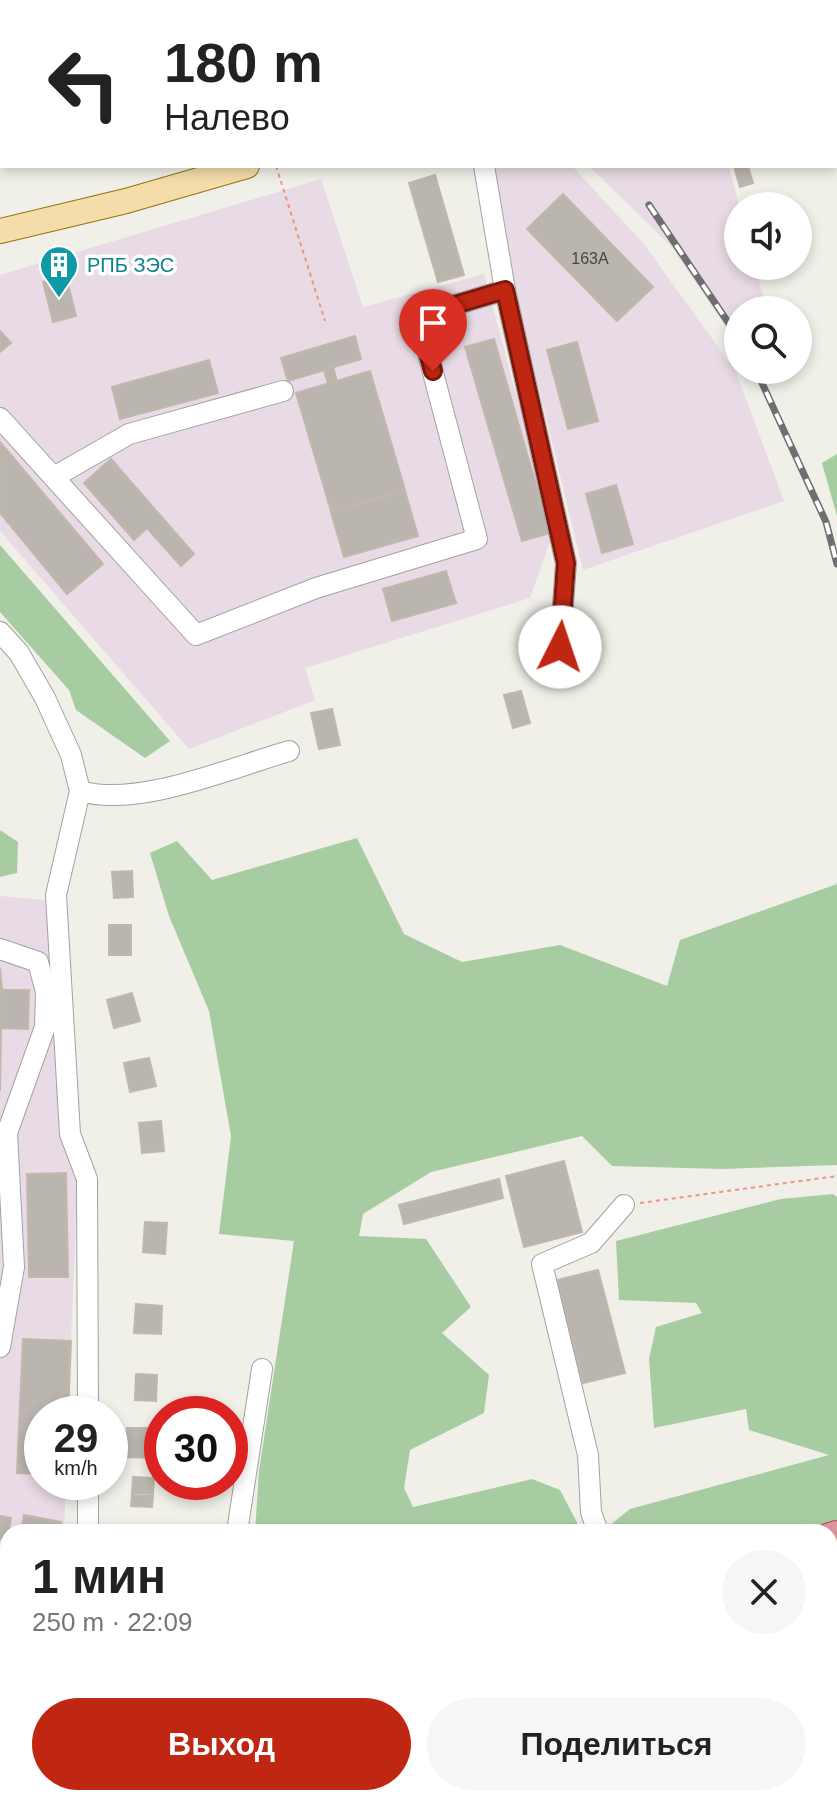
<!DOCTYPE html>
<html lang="ru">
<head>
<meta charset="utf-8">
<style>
  body { margin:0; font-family:Helvetica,sans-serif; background:#f6f6f6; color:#222; height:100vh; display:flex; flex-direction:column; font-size:30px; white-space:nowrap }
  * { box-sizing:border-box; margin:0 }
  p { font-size:26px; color:#767676 }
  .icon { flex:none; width:44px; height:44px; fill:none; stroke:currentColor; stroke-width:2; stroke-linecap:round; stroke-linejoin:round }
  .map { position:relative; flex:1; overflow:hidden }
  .details { position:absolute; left:0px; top:1524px; width:838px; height:282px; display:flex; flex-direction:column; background:#fff; border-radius:24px 24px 0 0; box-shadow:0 4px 12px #0003 }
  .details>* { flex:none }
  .guide { position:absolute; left:0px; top:0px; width:838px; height:168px; box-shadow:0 4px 12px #0003; background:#fff; color:#222; overflow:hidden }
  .controls { position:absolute; left:724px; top:192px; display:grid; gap:16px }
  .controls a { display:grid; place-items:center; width:88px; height:88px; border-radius:50%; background:#fff; box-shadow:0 4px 12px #0003; font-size:40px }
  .speed { position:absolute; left:24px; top:1396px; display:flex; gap:16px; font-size:40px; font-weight:700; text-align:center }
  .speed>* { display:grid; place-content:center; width:104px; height:104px; border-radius:50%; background:#fff; box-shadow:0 4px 12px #0003; line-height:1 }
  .speed small { font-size:20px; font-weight:400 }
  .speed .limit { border:12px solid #d22; background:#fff; color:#111 }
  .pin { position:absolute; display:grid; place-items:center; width:68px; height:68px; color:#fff; margin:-82px -34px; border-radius:50% 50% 50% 0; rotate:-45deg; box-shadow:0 0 8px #0007 }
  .pin .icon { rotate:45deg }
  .me { position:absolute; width:88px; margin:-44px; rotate:4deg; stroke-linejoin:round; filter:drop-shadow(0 0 6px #0008) }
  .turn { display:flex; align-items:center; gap:28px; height:168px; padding:0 32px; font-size:36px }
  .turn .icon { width:104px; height:104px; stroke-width:2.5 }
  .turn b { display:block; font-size:56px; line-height:68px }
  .round { display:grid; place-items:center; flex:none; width:84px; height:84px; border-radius:42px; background:#f6f6f6 }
  .head { display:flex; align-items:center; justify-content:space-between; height:136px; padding:0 32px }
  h1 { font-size:48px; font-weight:800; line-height:60px }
  .action { display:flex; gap:16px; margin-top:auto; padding:16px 32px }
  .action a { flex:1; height:92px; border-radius:48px; background:#c02712; color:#fff; font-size:32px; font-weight:800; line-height:92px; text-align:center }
  .action a+a { background:#f6f6f6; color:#222 }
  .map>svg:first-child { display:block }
  .industrial { fill:#e9dbe5 }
  .grass { fill:#c6e5b3 }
  .forest { fill:#a8cca1 }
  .building { fill:#bab5ae; stroke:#c1b8ac; stroke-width:2 }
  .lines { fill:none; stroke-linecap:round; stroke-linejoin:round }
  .minor-casing { stroke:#a2a2a2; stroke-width:22 }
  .major-casing { stroke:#90750e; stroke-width:26 }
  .highway-casing { stroke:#cc3859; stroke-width:30 }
  .path { stroke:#ee957c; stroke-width:2; stroke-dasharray:4 4; stroke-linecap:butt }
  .minor { stroke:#fff; stroke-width:20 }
  .major { stroke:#f4ddaa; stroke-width:24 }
  .highway { stroke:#e0989d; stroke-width:28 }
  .rail-casing { stroke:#6f6f6f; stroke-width:7 }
  .rail { stroke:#fff; stroke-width:4; stroke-dasharray:12; stroke-linecap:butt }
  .route-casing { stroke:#7d190c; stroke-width:20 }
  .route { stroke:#c02712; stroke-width:14 }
  .labels { text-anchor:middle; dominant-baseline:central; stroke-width:7; stroke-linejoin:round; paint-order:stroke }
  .number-label { font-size:16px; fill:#474644 }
  .culture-label { font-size:20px; fill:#0d838f; stroke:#fff; text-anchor:start }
</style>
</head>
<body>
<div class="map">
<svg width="837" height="1805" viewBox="0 0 837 1805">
  <rect width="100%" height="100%" fill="#f0efe8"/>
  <g class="industrial">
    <path d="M492 166H572L644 244 736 372 784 501 583 570 515 290Z"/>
    <path d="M589 166H729L739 206 738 266H755L767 310H738V344L670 245Z"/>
    <path d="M321 179 363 307 484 274 553 533 530 598 305 668 315 700 189 749 0 531V275Z"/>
    <path d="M0 896 46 900 60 1129 78 1169 68 1414H42V1482H66L64 1532H8V1553L0 1552Z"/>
  </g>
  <path class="grass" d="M0 1715 8 1720V1785L0 1789Z"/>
  <g class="forest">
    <path d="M837 454V516L822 463Z"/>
    <path d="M0 545 170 741 145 758 76 710 69 690 0 612Z"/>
    <path d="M0 830 18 842 17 873 0 877Z"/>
    <path d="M357 838 404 934 462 962 560 945 667 986 680 940 837 884V1165L722 1169 612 1166 582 1136 431 1172 363 1214 359 1236 426 1239 471 1307 442 1333 489 1375 484 1413 410 1450 404 1488 413 1507 532 1479 560 1490 582 1532H255L259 1471 294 1241 219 1234 231 1136 209 1011 169 916 150 853 177 841 212 880Z"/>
    <path d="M833 1194 837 1197V1521L802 1532H611L609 1526 630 1509 829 1455 749 1430 746 1409 654 1428 649 1359 656 1327 702 1313 696 1303 619 1300 616 1241 781 1199Z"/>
    <path d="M168 1798H251L252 1805H170Z"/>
    <path d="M327 1798H381L384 1805H295Z"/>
  </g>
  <g class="building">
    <path d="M338 0H389L392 2H341Z"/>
    <path d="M734 166H748L753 183 740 187Z"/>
    <path d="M435 175 464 275 438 282 409 183Z"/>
    <path d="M563 194 653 287 617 321 527 229Z"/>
    <path d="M66 276 76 316 53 322 43 282Z"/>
    <path d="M0 331 11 343 0 352Z"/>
    <path d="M355 336 361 359 288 381 281 358Z"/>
    <path d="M494 339 550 533 522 541 465 347Z"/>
    <path d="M577 342 598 421 568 429 547 350Z"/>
    <path d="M209 360 218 393 120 419 112 387Z"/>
    <path d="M333 367 337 381 328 384 324 370Z"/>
    <path d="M370 371 405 490 331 511 296 393Z"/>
    <path d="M0 442 103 564 67 594 0 513Z"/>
    <path d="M111 459 194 554 181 566 147 528 134 540 84 483Z"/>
    <path d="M616 485 633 544 602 553 586 494Z"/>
    <path d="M405 491 418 536 344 557 331 512Z"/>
    <path d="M446 571 456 603 392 621 383 589Z"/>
    <path d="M521 691 530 723 513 728 504 695Z"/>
    <path d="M332 709 340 745 319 749 311 713Z"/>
    <path d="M132 871 133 897 114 898 112 872Z"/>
    <rect x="109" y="925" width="22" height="30"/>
    <path d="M0 968 2 990H29L28 1029 1 1028 0 1091Z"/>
    <path d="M132 993 140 1021 114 1028 107 1000Z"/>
    <path d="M149 1058 156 1086 130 1092 124 1063Z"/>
    <path d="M161 1121 164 1151 142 1153 139 1123Z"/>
    <path d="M564 1161 582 1232 524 1247 506 1176Z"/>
    <path d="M66 1173 68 1277H29L27 1174Z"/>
    <path d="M499 1179 503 1198 404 1224 399 1205Z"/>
    <path d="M145 1222 167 1223 165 1254 143 1252Z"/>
    <path d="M598 1270 625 1373 583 1383 557 1280Z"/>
    <path d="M136 1304 162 1306 161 1334 134 1333Z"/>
    <path d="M23 1339 71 1341 68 1414H42V1474L17 1473Z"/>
    <path d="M136 1374 157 1375 156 1401 135 1400Z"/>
    <path d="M127 1428H155V1458L126 1457Z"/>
    <path d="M133 1477 154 1478 153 1494 132 1493Z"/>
    <path d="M132 1495 153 1496 152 1507 131 1506Z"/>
    <path d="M24 1515 61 1522 59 1532H21Z"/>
    <path d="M0 1516 11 1518 7 1540 0 1539Z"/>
    <path d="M837 1589V1615L830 1617V1591Z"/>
    <path d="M407 1798H505L506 1805H408Z"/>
    <path d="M537 1798H685L621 1805H537Z"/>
  </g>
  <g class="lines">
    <defs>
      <g id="minor">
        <path d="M484 166 505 290 566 563 560 647"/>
        <path d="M0 418 196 635 316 588 477 539 418 316 505 290"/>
        <path d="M54 477 129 434 283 391"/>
        <path d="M0 632 19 653 45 698 71 755 80 791 56 895 70 1134 87 1179 88 1414"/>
        <path d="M80 791C138 808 230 768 289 751"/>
        <path d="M0 949 38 962 46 992 45 1027 7 1133 14 1267 0 1347"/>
        <path d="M88 1482V1532"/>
        <path d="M237 1532 262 1369"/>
        <path d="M598 1532 591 1512 588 1455 542 1264 591 1243 624 1205"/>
        <path d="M830 1744 837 1743"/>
        <path d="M151 1798 152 1805"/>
        <path d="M525 1798 527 1805"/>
        <path d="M830 1798 836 1805"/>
        <path d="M24 1805 33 1798"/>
      </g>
      <g id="major">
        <path d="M796 2 803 0"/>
        <path d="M0 231 126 201 247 166"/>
      </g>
      <g id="highway">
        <path d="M830 1537 837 1535"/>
        <path d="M0 1697 8 1701"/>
      </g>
    </defs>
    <use href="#minor" class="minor-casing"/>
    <use href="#major" class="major-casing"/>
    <use href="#highway" class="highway-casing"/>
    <g class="path">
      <path d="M276 166 325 321"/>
      <path d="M640 1203 837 1176"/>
    </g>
    <use href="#minor" class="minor"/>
    <use href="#major" class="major"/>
    <use href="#highway" class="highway"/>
    <defs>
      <g id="rail">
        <path d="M649 205 738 337"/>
        <path d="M756 370 826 522 837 564"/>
      </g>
    </defs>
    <use href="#rail" class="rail-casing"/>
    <use href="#rail" class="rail"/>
  </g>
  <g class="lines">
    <defs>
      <path id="route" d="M433 371 418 316 505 290 566 563 560 647"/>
    </defs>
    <use href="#route" class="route-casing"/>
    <use href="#route" class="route"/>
  </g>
  <defs>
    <symbol id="building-pin" viewBox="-11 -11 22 30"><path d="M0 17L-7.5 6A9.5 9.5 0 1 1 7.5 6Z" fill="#0f9aa8" stroke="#fff"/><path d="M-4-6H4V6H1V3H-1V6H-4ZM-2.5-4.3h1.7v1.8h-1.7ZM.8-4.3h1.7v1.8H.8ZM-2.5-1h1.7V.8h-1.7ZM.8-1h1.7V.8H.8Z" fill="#fff"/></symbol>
  </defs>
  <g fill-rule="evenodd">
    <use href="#building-pin" x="37" y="243" width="44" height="60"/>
  </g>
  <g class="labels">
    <g class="number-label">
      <text x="590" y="258">163А</text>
    </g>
    <g class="culture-label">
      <text x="87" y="265">РПБ ЗЭС</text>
    </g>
  </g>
</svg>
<div class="controls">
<a><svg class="icon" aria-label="sound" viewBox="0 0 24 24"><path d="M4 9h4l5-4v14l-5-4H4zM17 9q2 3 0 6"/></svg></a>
<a><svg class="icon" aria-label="search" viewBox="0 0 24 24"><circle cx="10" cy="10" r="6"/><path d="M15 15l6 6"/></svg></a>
</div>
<div class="speed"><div>29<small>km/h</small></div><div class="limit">30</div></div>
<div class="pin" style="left:433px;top:371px;background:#d93025"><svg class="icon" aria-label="arrive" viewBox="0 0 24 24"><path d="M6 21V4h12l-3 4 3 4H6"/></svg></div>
<svg class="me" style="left:560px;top:647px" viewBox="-20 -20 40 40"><circle r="19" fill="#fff"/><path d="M0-13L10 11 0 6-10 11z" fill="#c02712"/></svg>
<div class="guide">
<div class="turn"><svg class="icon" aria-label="left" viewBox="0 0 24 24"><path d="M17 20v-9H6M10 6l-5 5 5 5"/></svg><div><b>180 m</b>Налево</div></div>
</div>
<section class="details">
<div class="head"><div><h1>1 мин</h1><p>250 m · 22:09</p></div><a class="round"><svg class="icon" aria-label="close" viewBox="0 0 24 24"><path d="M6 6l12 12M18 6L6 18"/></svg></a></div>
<div class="action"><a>Выход</a><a>Поделиться</a></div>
</section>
</div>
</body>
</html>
